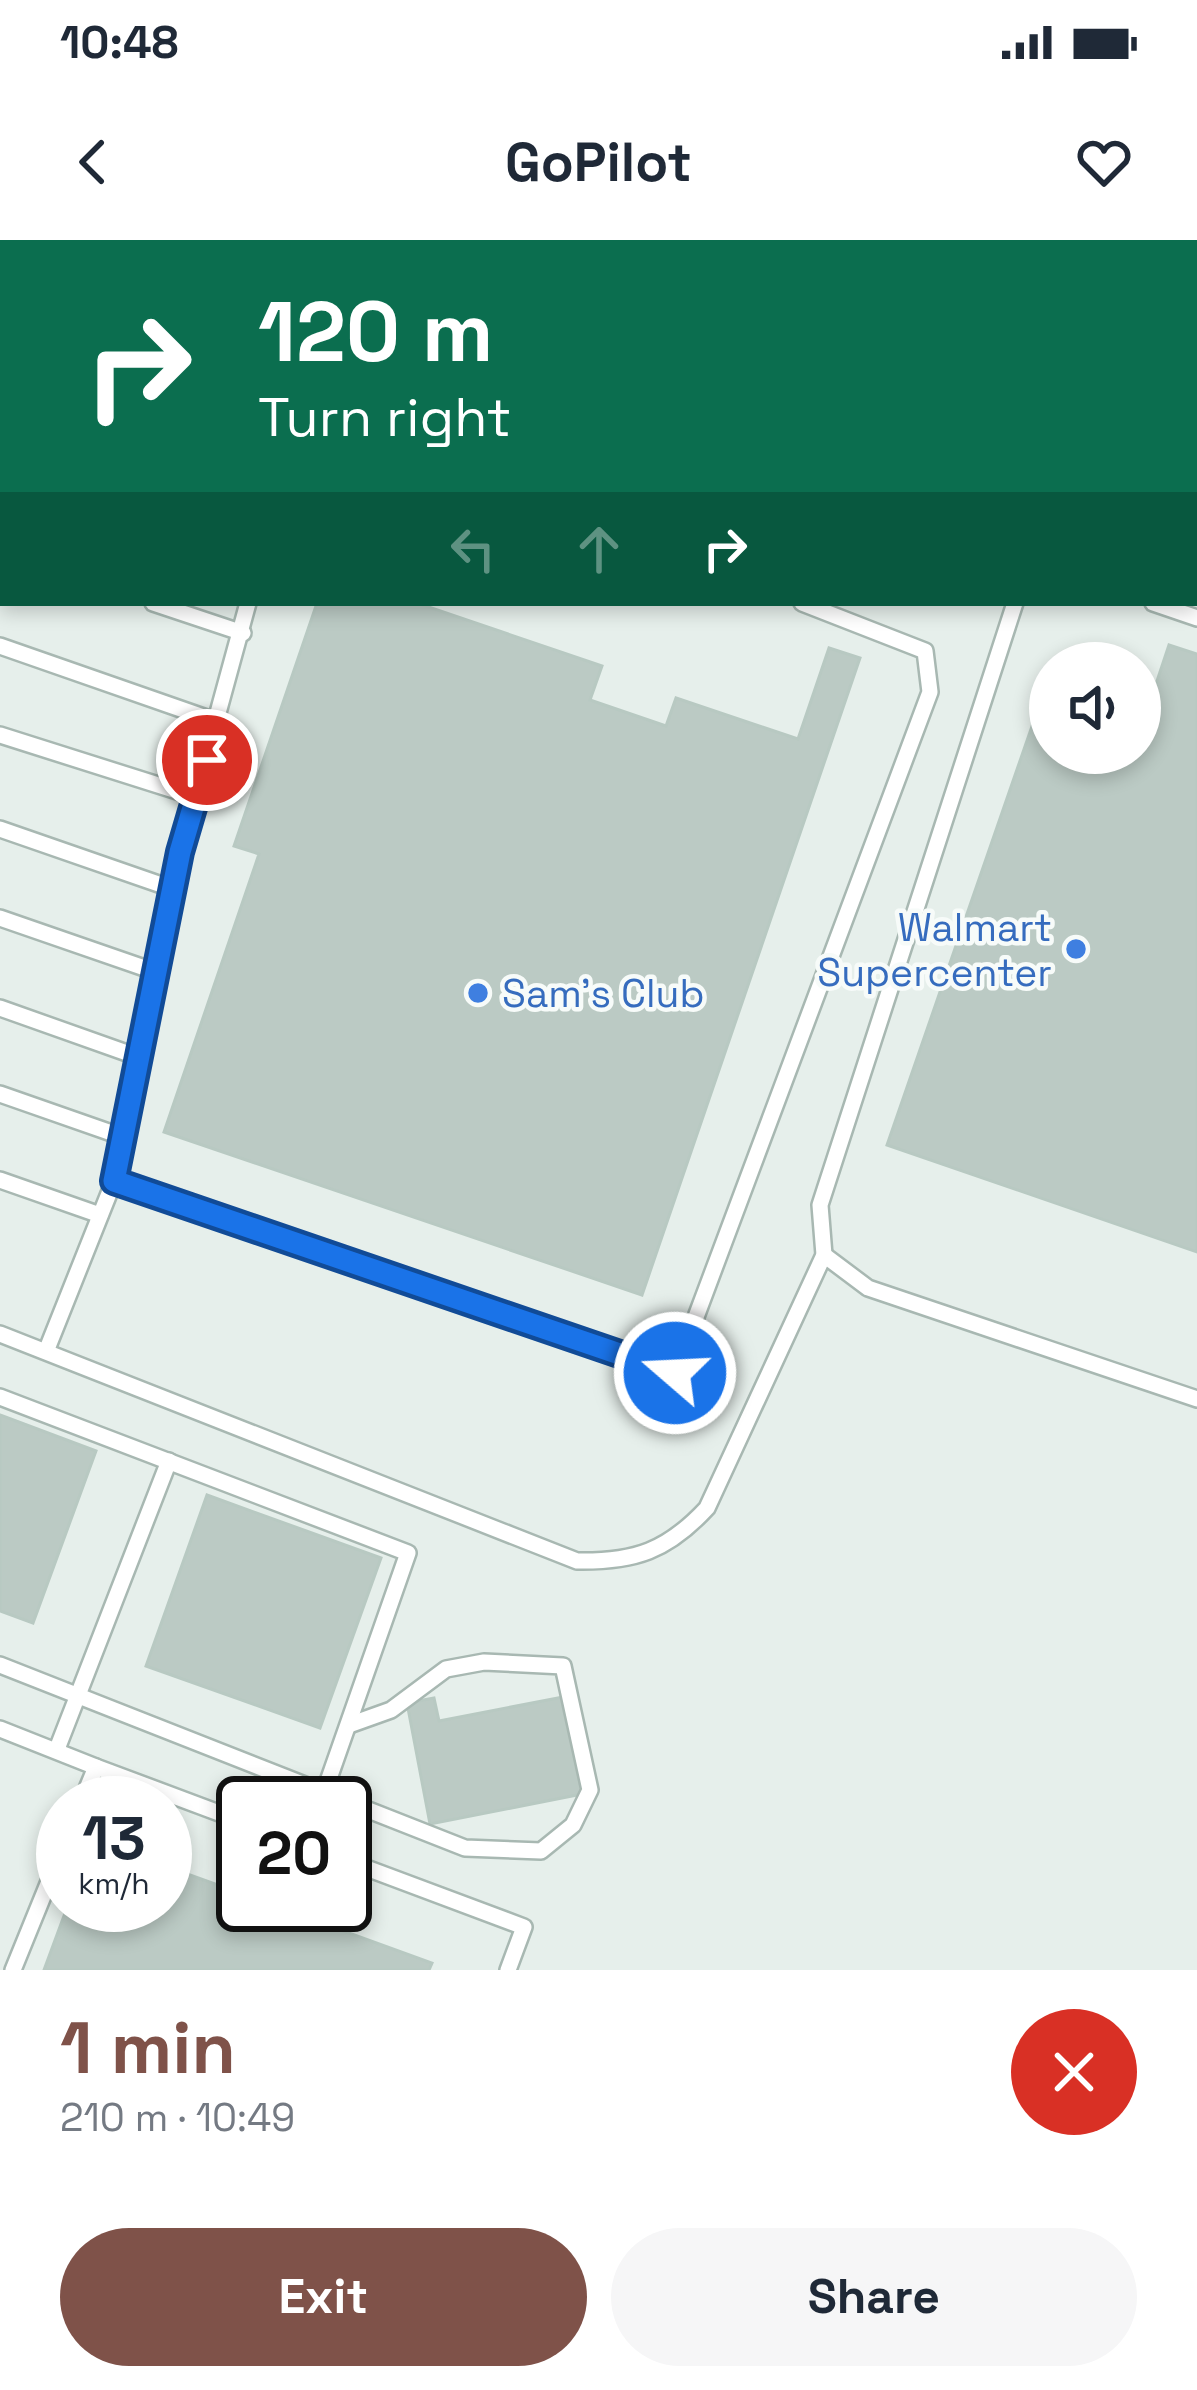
<!DOCTYPE html>
<html lang="en">
<head>
<meta charset="utf-8">
<style>
  body { margin:0; font-family:"Space Grotesk",sans-serif; background:#f6f6f7; color:#1f2937; height:100vh; display:flex; flex-direction:column; font-size:45px; white-space:nowrap }
  * { box-sizing:border-box; margin:0 }
  p { font-size:39px; color:#747a83 }
  .icon { flex:none; width:66px; height:66px; fill:none; stroke:currentColor; stroke-width:2; stroke-linecap:round; stroke-linejoin:round }
  .map { position:relative; height:1730px; overflow:hidden }
  .side { display:flex; flex-direction:column; background:#fff; flex:1 }
  .side>* { flex:none }
  .guide { position:absolute; left:0px; top:0px; width:1197px; height:366px; box-shadow:0 6px 18px #0003; background:#0b6e4f; color:#fff; overflow:hidden }
  .buttons { position:absolute; left:1029px; top:402px; display:grid; gap:24px }
  .buttons a { display:grid; place-items:center; width:132px; height:132px; border-radius:50%; background:#fff; box-shadow:0 6px 18px #0003; font-size:60px }
  .speed { position:absolute; left:36px; top:1536px; display:flex; gap:24px; font-size:60px; font-weight:700; text-align:center }
  .speed>* { display:grid; place-content:center; width:156px; height:156px; border-radius:50%; background:#fff; box-shadow:0 6px 18px #0003; line-height:1 }
  .speed small { font-size:30px; font-weight:400 }
  .speed .limit { border:6px solid #111; border-radius:18px; background:#fff; color:#111 }
  .pin { position:absolute; display:grid; place-items:center; width:102px; height:102px; color:#fff; margin:-51px; border:6px solid #fff; border-radius:50%; box-shadow:0 3px 12px #0007 }
  .me { position:absolute; width:132px; margin:-66px; rotate:289deg; stroke-linejoin:round; filter:drop-shadow(0 0 9px #0008) }
  .turn { display:flex; align-items:center; gap:42px; height:252px; padding:0 60px; font-size:54px }
  .turn .icon { width:156px; height:156px; stroke-width:2.5 }
  .turn b { display:block; font-size:84px; line-height:102px }
  .lanes { display:flex; align-items:center; height:114px; padding:0 60px; background:#0003; justify-content:center; gap:60px; direction:ltr }
  .lanes .off { opacity:.35 }
  .round { display:grid; place-items:center; flex:none; width:126px; height:126px; border-radius:63px; background:#f6f6f7 }
  .head { display:flex; align-items:center; justify-content:space-between; height:204px; padding:0 60px }
  h1 { font-size:72px; font-weight:600; line-height:90px; color:#7f5249 }
  .action { display:flex; gap:24px; margin-top:auto; padding:24px 60px }
  .action a { flex:1; height:138px; border-radius:72px; background:#7f5249; color:#fff; font-size:48px; font-weight:600; line-height:138px; text-align:center }
  .action a+a { background:#f6f6f7; color:#1f2937 }
  .status { display:flex; justify-content:space-between; align-items:center; height:84px; padding:0 60px; background:#fff; direction:ltr }
  .status svg { height:33px; fill:currentColor }
  header { display:flex; justify-content:space-between; align-items:center; height:156px; padding:0 60px; background:#fff; font-size:54px; font-weight:600 }
  .map>svg:first-child { display:block }
  .building { fill:#bbcac4; stroke:#b8c9c2; stroke-width:3 }
  .lines { fill:none; stroke-linecap:round; stroke-linejoin:round }
  .lane-casing { stroke:#a8b8b2; stroke-width:20 }
  .lane { stroke:#fff; stroke-width:15 }
  .route-casing { stroke:#114b97; stroke-width:30 }
  .route { stroke:#1a73e8; stroke-width:21 }
  .shop-dot { fill:#3f7fe0; stroke:#f7fbf9; stroke-width:4.5 }
  .labels { text-anchor:middle; dominant-baseline:central; stroke-width:9; stroke-linejoin:round; paint-order:stroke }
  .shop-label { font-size:39px; fill:#366cbe; stroke:#f7fbf9; text-anchor:end }
</style>
</head>
<body>
<div class="status"><b>10:48</b><svg viewBox="0 0 49 12"><path d="M0 12V9h3v3zM5 12V6h3v6zM10 12V3h3v9zM15 12V0h3v12zM26 1h20v11H26zM47 4h2v5h-2z"/></svg></div>
<header><svg class="icon" aria-label="back" viewBox="0 0 24 24"><path d="M15 5l-7 7 7 7"/></svg>GoPilot<svg class="icon" aria-label="heart" viewBox="0 0 24 24"><path d="M12 20l-8-8c-3-5 5-10 8-4 3-6 11-1 8 4z"/></svg></header>
<div class="map">
<svg width="1197" height="1730" viewBox="0 0 1197 1730">
  <rect width="100%" height="100%" fill="#e6efeb"/>
  <g class="building">
    <path d="M256 0H739L255 3Z"/>
    <path d="M317 363H417L602 426 590 460 666 486 676 458 798 499 829 408 860 418 642 1055 164 892 259 614 234 606Z"/>
    <path d="M1169 405 1197 414V1012L887 905 1048 440 1050 513H1140V472L1146 474Z"/>
    <path d="M0 1175 96 1211 33 1383 0 1371Z"/>
    <path d="M207 1255 381 1318 320 1488 146 1426Z"/>
    <path d="M563 1457 582 1554 430 1584 407 1463 434 1458 439 1481Z"/>
    <path d="M165 1626 243 1654V1665H272L432 1723 429 1730H44L68 1665H165Z"/>
  </g>
  <g class="lines">
    <defs>
      <g id="lane">
        <path d="M147 0 156 3"/>
        <path d="M237 3 239 0"/>
        <path d="M844 3 845 0"/>
        <path d="M959 3 960 0"/>
        <path d="M1056 3 1057 0"/>
        <path d="M1138 3 1139 0"/>
        <path d="M0 46 3 47"/>
        <path d="M1194 116 1197 107"/>
        <path d="M0 137 3 138"/>
        <path d="M0 220 3 221"/>
        <path d="M0 311 3 313"/>
        <path d="M153 363 243 393"/>
        <path d="M1153 363 1197 378"/>
        <path d="M0 406 218 482"/>
        <path d="M0 495 196 557"/>
        <path d="M0 589 173 649"/>
        <path d="M0 678 159 733"/>
        <path d="M0 768 141 818"/>
        <path d="M0 854 123 897"/>
        <path d="M0 940 100 975"/>
        <path d="M114 941 180 612 248 363"/>
        <path d="M824 1015 868 1048 1197 1159"/>
        <path d="M0 1094 577 1321C635 1322 667 1311 707 1268L824 1015 820 965 1015 363"/>
        <path d="M47 1109 114 941 675 1133 930 452 925 411 802 363"/>
        <path d="M0 1157 408 1313 325 1550"/>
        <path d="M0 1425 465 1608 541 1611 573 1585 590 1550 563 1426 484 1422 446 1429 391 1470 349 1485"/>
        <path d="M0 1489 96 1527 81 1563"/>
        <path d="M57 1509 169 1221"/>
        <path d="M96 1527 243 1582"/>
        <path d="M345 1620 524 1687 508 1730"/>
        <path d="M13 1730 63 1607"/>
      </g>
    </defs>
    <use href="#lane" class="lane-casing"/>
    <use href="#lane" class="lane"/>
  </g>
  <g class="lines">
    <defs>
      <path id="route" d="M207 520 180 612 114 941 675 1133"/>
    </defs>
    <use href="#route" class="route-casing"/>
    <use href="#route" class="route"/>
  </g>
  <g class="shop-dot">
    <circle cx="1076" cy="709" r="12"/>
    <circle cx="478" cy="753" r="12"/>
  </g>
  <g class="labels">
    <g class="shop-label">
      <text x="1052" y="687">Walmart<tspan x="1052" dy="45">Supercenter</tspan></text>
      <text x="502" y="753" text-anchor="start">Sam's Club</text>
    </g>
  </g>
</svg>
<div class="buttons">
<a><svg class="icon" aria-label="sound" viewBox="0 0 24 24"><path d="M4 9h4l5-4v14l-5-4H4zM17 9q2 3 0 6"/></svg></a>
</div>
<div class="speed"><div>13<small>km/h</small></div><div class="limit">20</div></div>
<div class="pin" style="left:207px;top:520px;background:#d93025"><svg class="icon" aria-label="arrive" viewBox="0 0 24 24"><path d="M6 21V4h12l-3 4 3 4H6"/></svg></div>
<svg class="me" style="left:675px;top:1133px" viewBox="-20 -20 40 40"><circle r="17" fill="#1a73e8" stroke="#fff" stroke-width="3"/><path d="M0-11L8 9 0 5-8 9z" fill="#fff"/></svg>
<div class="guide">
<div class="turn"><svg class="icon" aria-label="right" viewBox="0 0 24 24"><path d="M7 20v-9h11M14 6l5 5-5 5"/></svg><div><b>120 m</b>Turn right</div></div>
<div class="lanes"><svg class="icon off" aria-label="left" viewBox="0 0 24 24"><path d="M17 20v-9H6M10 6l-5 5 5 5"/></svg><svg class="icon off" aria-label="ahead" viewBox="0 0 24 24"><path d="M12 20V5M6 11l6-6 6 6"/></svg><svg class="icon" aria-label="right" viewBox="0 0 24 24"><path d="M7 20v-9h11M14 6l5 5-5 5"/></svg></div>
</div>
</div>
<section class="side">
<div class="head"><div><h1>1 min</h1><p>210 m · 10:49</p></div><a class="round" style="background:#d93025;color:#fff"><svg class="icon" aria-label="close" viewBox="0 0 24 24"><path d="M6 6l12 12M18 6L6 18"/></svg></a></div>
<div class="action"><a>Exit</a><a>Share</a></div>
</section>
</body>
</html>
